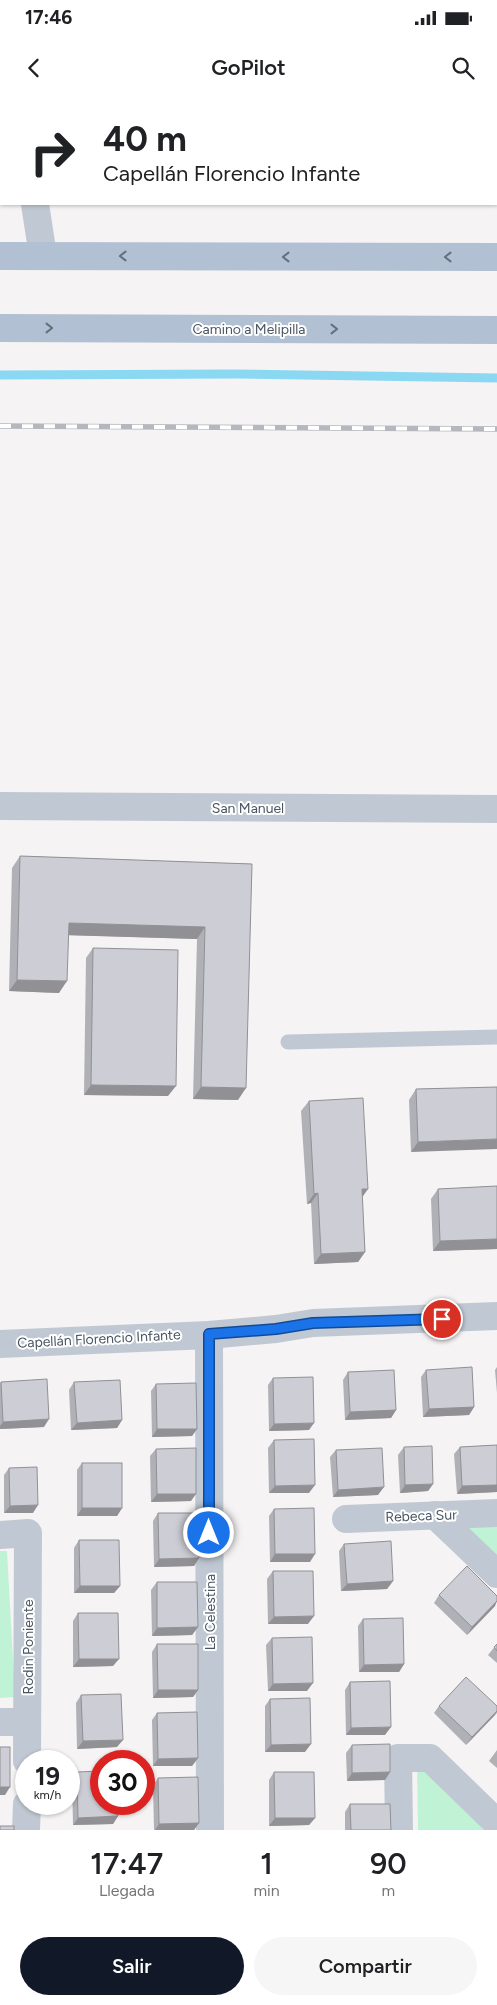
<!DOCTYPE html>
<html lang="es">
<head>
<meta charset="utf-8">
<style>
  body { margin:0; font-family:Figtree,sans-serif; background:#f6f6f6; color:#202124; height:100vh; display:flex; flex-direction:column; font-size:19px; white-space:nowrap }
  * { box-sizing:border-box; margin:0 }
  p { font-size:16px; color:#757577 }
  .icon { flex:none; width:28px; height:28px; fill:none; stroke:currentColor; stroke-width:2; stroke-linecap:round; stroke-linejoin:round }
  .map { position:relative; height:1730px; overflow:hidden }
  .side { display:flex; flex-direction:column; background:#fff; flex:1 }
  .side>* { flex:none }
  .guide { position:absolute; left:0px; top:0px; width:498px; height:105px; box-shadow:0 1px 4px #0004; background:#fff; color:#202124; overflow:hidden }
  .speed { position:absolute; left:15px; top:1650px; display:flex; gap:10px; font-size:25px; font-weight:700; text-align:center }
  .speed>* { display:grid; place-content:center; width:65px; height:65px; border-radius:50%; background:#fff; box-shadow:0 1px 4px #0004; line-height:1 }
  .speed small { font-size:12px; font-weight:400 }
  .speed .limit { border:8px solid #d22; background:#fff; color:#111 }
  .pin { position:absolute; display:grid; place-items:center; width:42px; height:42px; color:#fff; margin:-21px; border:2px solid #fff; border-radius:50%; box-shadow:0 1px 5px #0007 }
  .me { position:absolute; width:55px; margin:-28px; rotate:0deg; stroke-linejoin:round; filter:drop-shadow(0 0 4px #0008) }
  .turn { display:flex; align-items:center; gap:18px; height:105px; padding:0 20px; font-size:22px }
  .turn .icon { width:65px; height:65px; stroke-width:2.5 }
  .turn b { display:block; font-size:35px; line-height:42px }
  .eta { display:flex; justify-content:space-evenly; align-items:center; height:85px; text-align:center }
  .eta b { font-size:30px; font-weight:600; line-height:35px }
  .button { display:flex; gap:10px; margin-top:auto; padding:10px 20px }
  .button a { flex:1; height:58px; border-radius:30px; background:#111827; color:#fff; font-size:20px; font-weight:600; line-height:58px; text-align:center }
  .button a+a { background:#f6f6f6; color:#202124 }
  .status { display:flex; justify-content:space-between; align-items:center; height:35px; padding:0 25px; background:#fff; direction:ltr }
  .status svg { height:14px; fill:currentColor }
  header { display:flex; justify-content:space-between; align-items:center; height:65px; padding:0 20px; background:#fff; font-size:22px; font-weight:600 }
  .map>svg:first-child { display:block }
  .green { fill:#c0f3d6 }
  .lines { fill:none; stroke-linecap:round; stroke-linejoin:round }
  .stream { stroke:#8bd8f3; stroke-width:9 }
  .service { stroke:#c0c9d3; stroke-width:15 }
  .minor { stroke:#c0c9d3; stroke-width:28 }
  .primary { stroke:#b1c0d2; stroke-width:28 }
  .rail-casing { stroke:#b4b7bd; stroke-width:5.5 }
  .rail { stroke:#fff; stroke-width:4; stroke-dasharray:11; stroke-linecap:butt }
  .wall { fill:#b0b1b7 }
  .shaded-wall { fill:#909095 }
  .building { fill:#cdced5; stroke:#909095 }
  .oneway { stroke:#63707e }
  .route-casing { stroke:#114b97; stroke-width:12 }
  .route { stroke:#1a73e8; stroke-width:9 }
  .labels { text-anchor:middle; dominant-baseline:central; stroke-width:4; stroke-linejoin:round; paint-order:stroke }
  .street-label { font-size:14px; fill:#495562; stroke:#fff }
</style>
</head>
<body>
<div class="status"><b>17:46</b><svg viewBox="0 0 49 12"><path d="M0 12V9h3v3zM5 12V6h3v6zM10 12V3h3v9zM15 12V0h3v12zM26 1h20v11H26zM47 4h2v5h-2z"/></svg></div>
<header><svg class="icon" aria-label="back" viewBox="0 0 24 24"><path d="M15 5l-7 7 7 7"/></svg>GoPilot<svg class="icon" aria-label="search" viewBox="0 0 24 24"><circle cx="10" cy="10" r="6"/><path d="M15 15l6 6"/></svg></header>
<div class="map">
<svg width="497" height="1730" viewBox="0 0 497 1730">
  <rect width="100%" height="100%" fill="#f5f3f3"/>
  <g class="green">
    <path d="M497 1426V1459L464 1427Z"/>
    <path d="M0 1451H7L15 1597 0 1598Z"/>
    <path d="M417 1663 493 1730H418Z"/>
  </g>
  <g class="lines">
    <path class="stream" d="M0 275 236 274 497 278"/>
    <g class="service">
      <path d="M496 49H497"/>
      <path d="M288 942 497 937"/>
    </g>
    <g class="minor">
      <path d="M0 29 1 31"/>
      <path d="M0 69H1"/>
      <path d="M35 104 43 156"/>
      <path d="M0 706 497 709"/>
      <path d="M209 1235 210 1730"/>
      <path d="M0 1244 209 1235 276 1229 313 1223 497 1216"/>
      <path d="M435 1415 497 1474"/>
      <path d="M346 1419 497 1413"/>
      <path d="M0 1435 28 1433 27 1661"/>
      <path d="M0 1622H27"/>
      <path d="M26 1730 27 1704"/>
      <path d="M399 1730 398 1658H430L497 1723"/>
    </g>
    <g class="primary">
      <path d="M0 156 497 157"/>
      <path d="M0 228 497 230"/>
    </g>
    <defs>
      <path id="rail" d="M0 326 497 329"/>
    </defs>
    <use href="#rail" class="rail-casing"/>
    <use href="#rail" class="rail"/>
  </g>
  <g class="wall">
    <path d="M20 756 252 764 238 1000 193 999 197 839 69 835 59 893 9 891 12 768Z"/>
    <path d="M93 848 168 996 84 995 86 858Z"/>
    <path d="M497 987 411 1052 409 1000 416 989Z"/>
    <path d="M309 1001 362 1097 365 1152 358 1162 314 1164 311 1103 307 1104 301 1011Z"/>
    <path d="M497 1086V1149L433 1151 431 1099 438 1089Z"/>
    <path d="M497 1267V1293L495 1270Z"/>
    <path d="M426 1270 474 1307 469 1315 423 1317 421 1277Z"/>
    <path d="M348 1272 396 1310 391 1318 345 1320 343 1280Z"/>
    <path d="M273 1278 309 1330 269 1331 268 1285Z"/>
    <path d="M1 1282 44 1327 0 1329V1283Z"/>
    <path d="M74 1282 122 1320 117 1328 71 1330 69 1290Z"/>
    <path d="M156 1284 197 1329 192 1336 152 1337 151 1291Z"/>
    <path d="M274 1340 309 1393H269L268 1348Z"/>
    <path d="M497 1345V1392L457 1394 454 1354 460 1347Z"/>
    <path d="M404 1347 433 1384 428 1391 400 1393 398 1355Z"/>
    <path d="M156 1349 191 1401 151 1402 150 1356Z"/>
    <path d="M336 1350 378 1395 333 1397 330 1357Z"/>
    <path d="M82 1363 122 1408 117 1416H77V1370Z"/>
    <path d="M9 1368 33 1413H4V1375Z"/>
    <path d="M274 1409 310 1462H270L269 1416Z"/>
    <path d="M158 1413 199 1458 194 1466 154 1467 153 1421Z"/>
    <path d="M79 1440 120 1486 114 1493H74V1448Z"/>
    <path d="M344 1444 393 1481 387 1489 341 1491 339 1451Z"/>
    <path d="M273 1471 308 1524H268L267 1479Z"/>
    <path d="M157 1482 198 1527 192 1535 152 1536 151 1490Z"/>
    <path d="M439 1495 495 1506 467 1535 434 1503Z"/>
    <path d="M78 1513 113 1566 73 1567V1521Z"/>
    <path d="M363 1519 404 1564 399 1572H359L358 1526Z"/>
    <path d="M272 1538 307 1591H268L266 1545Z"/>
    <path d="M157 1544 198 1590 193 1597 153 1598 152 1552Z"/>
    <path d="M497 1544V1563L488 1555Z"/>
    <path d="M350 1582 385 1635H346L345 1590Z"/>
    <path d="M81 1595 117 1647 77 1649 76 1603Z"/>
    <path d="M270 1599 305 1652H265V1606Z"/>
    <path d="M439 1606H497V1613L494 1616 466 1645 434 1613Z"/>
    <path d="M157 1613 198 1658 192 1666H153L152 1620Z"/>
    <path d="M352 1645 390 1672 385 1680 347 1681 346 1653Z"/>
    <path d="M497 1650V1668L489 1661Z"/>
    <path d="M77 1672 118 1716 113 1724 73 1725 72 1680Z"/>
    <path d="M274 1672 315 1718 309 1725 269 1726V1680Z"/>
    <path d="M158 1678 199 1723 194 1730H154L153 1686Z"/>
    <path d="M350 1704 391 1730H345V1712Z"/>
  </g>
  <g class="shaded-wall">
    <path d="M69 823 205 827 197 839 61 835Z"/>
    <path d="M17 880 67 881 59 893 9 891Z"/>
    <path d="M91 985 176 986 168 996 84 995Z"/>
    <path d="M201 987 246 988 238 1000 193 999Z"/>
    <path d="M497 1039V1049L411 1052 418 1042Z"/>
    <path d="M362 1089H368L361 1099Z"/>
    <path d="M318 1093 311 1103 307 1104 314 1094Z"/>
    <path d="M497 1139V1149L433 1151 440 1141Z"/>
    <path d="M365 1152 358 1162 314 1164 321 1154Z"/>
    <path d="M474 1307 469 1315 423 1317 429 1309Z"/>
    <path d="M396 1310 391 1318 345 1320 350 1312Z"/>
    <path d="M49 1319 44 1327 0 1329V1326L3 1322Z"/>
    <path d="M122 1320 117 1328 71 1330 77 1323Z"/>
    <path d="M314 1323 309 1330 269 1331 274 1324Z"/>
    <path d="M157 1329H197L192 1336 152 1337Z"/>
    <path d="M433 1384 428 1391 400 1393 405 1385Z"/>
    <path d="M315 1385 309 1393H269L275 1386Z"/>
    <path d="M497 1385V1392L457 1394 462 1386Z"/>
    <path d="M384 1387 378 1395 333 1397 338 1390Z"/>
    <path d="M157 1394H196L191 1401 151 1402Z"/>
    <path d="M38 1405 33 1413H4L10 1406Z"/>
    <path d="M82 1408H122L117 1416H77Z"/>
    <path d="M275 1454H315L310 1462H270Z"/>
    <path d="M199 1458 194 1466 154 1467 159 1459Z"/>
    <path d="M393 1481 387 1489 341 1491 347 1484Z"/>
    <path d="M80 1486H120L114 1493H74Z"/>
    <path d="M497 1501 495 1506 467 1535 472 1527Z"/>
    <path d="M314 1516 308 1524H268L274 1517Z"/>
    <path d="M198 1527 192 1535 152 1536 157 1528Z"/>
    <path d="M79 1559H119L113 1566 73 1567Z"/>
    <path d="M404 1564 399 1572H359L364 1565Z"/>
    <path d="M313 1583 307 1591H268L273 1584Z"/>
    <path d="M158 1590H198L193 1597 153 1598Z"/>
    <path d="M497 1611 494 1616 466 1645 472 1637Z"/>
    <path d="M391 1627 385 1635H346L351 1628Z"/>
    <path d="M123 1640 117 1647 77 1649 83 1641Z"/>
    <path d="M311 1644 305 1652H265L271 1645Z"/>
    <path d="M198 1658 192 1666H153L158 1659Z"/>
    <path d="M390 1672 385 1680 347 1681 352 1673Z"/>
    <path d="M0 1687H10L5 1695H0Z"/>
    <path d="M118 1716 113 1724 73 1725 78 1718Z"/>
    <path d="M275 1718H315L309 1725 269 1726Z"/>
    <path d="M199 1723 194 1730H155L159 1724Z"/>
  </g>
  <g class="building">
    <path d="M20 756 252 764 246 988 201 987 205 827 69 823 67 881 17 880Z"/>
    <path d="M93 848 178 850 176 986 91 985Z"/>
    <path d="M497 987V1039L418 1042 416 989Z"/>
    <path d="M363 998 368 1089H362L365 1152 321 1154 318 1093 314 1094 309 1001Z"/>
    <path d="M497 1086V1139L440 1141 438 1089Z"/>
    <path d="M472 1267 474 1307 429 1309 426 1270Z"/>
    <path d="M394 1270 396 1310 350 1312 348 1272Z"/>
    <path d="M313 1277 314 1323 274 1324 273 1278Z"/>
    <path d="M47 1279 49 1319 3 1322 1 1282Z"/>
    <path d="M120 1280 122 1320 77 1323 74 1282Z"/>
    <path d="M196 1283 197 1329H157L156 1284Z"/>
    <path d="M314 1339 315 1385 275 1386 274 1340Z"/>
    <path d="M497 1345V1385L462 1386 460 1347Z"/>
    <path d="M432 1346 433 1384 405 1385 404 1347Z"/>
    <path d="M196 1348V1394H157L156 1349Z"/>
    <path d="M382 1348 384 1387 338 1390 336 1350Z"/>
    <rect x="82" y="1363" width="40" height="45"/>
    <path d="M37 1367 38 1405 10 1406 9 1368Z"/>
    <path d="M314 1408 315 1454H275L274 1409Z"/>
    <path d="M158 1413H198L199 1458 159 1459Z"/>
    <path d="M79 1440H119L120 1486H80Z"/>
    <path d="M391 1441 393 1481 347 1484 344 1444Z"/>
    <path d="M467 1466 497 1496V1501L472 1527 439 1495Z"/>
    <path d="M273 1471H313L314 1516 274 1517Z"/>
    <path d="M157 1482H197L198 1527 157 1528Z"/>
    <path d="M78 1513H118L119 1559H79Z"/>
    <path d="M403 1518 404 1564 364 1565 363 1519Z"/>
    <path d="M312 1537 313 1583 273 1584 272 1538Z"/>
    <path d="M157 1544H198V1590H158Z"/>
    <path d="M497 1544V1551L494 1547Z"/>
    <path d="M466 1577 497 1606V1611L472 1637 439 1606Z"/>
    <path d="M390 1581 391 1627 351 1628 350 1582Z"/>
    <path d="M121 1594 123 1640 83 1641 81 1595Z"/>
    <path d="M310 1598 311 1644 271 1645 270 1599Z"/>
    <path d="M197 1612 198 1658 158 1659 157 1613Z"/>
    <path d="M390 1644V1672L352 1673V1645Z"/>
    <rect x="0" y="1647" width="10" height="40"/>
    <path d="M101 1671V1704H118V1716L78 1718 77 1672Z"/>
    <path d="M274 1672H314L315 1718H275Z"/>
    <path d="M198 1677 199 1723 159 1724 158 1678Z"/>
    <path d="M350 1704H390L391 1730H351Z"/>
    <rect x="0" y="1726" width="14" height="4"/>
  </g>
  <defs><path id="oneway-chevron" d="M-2-3.5L2.5 0L-2 3.5" fill="none" stroke-width="1.6" stroke-linecap="round" stroke-linejoin="round" transform="scale(1.25)"/></defs>
  <g class="oneway">
    <use href="#oneway-chevron" transform="translate(123 156) rotate(-180)"/>
    <use href="#oneway-chevron" transform="translate(286 157) rotate(-180)"/>
    <use href="#oneway-chevron" transform="translate(448 157) rotate(-180)"/>
    <use href="#oneway-chevron" transform="translate(49 228)"/>
    <use href="#oneway-chevron" transform="translate(334 229)"/>
  </g>
  <g class="lines">
    <defs>
      <path id="route" d="M209 1433V1234L276 1229 313 1223 442 1219"/>
    </defs>
    <use href="#route" class="route-casing"/>
    <use href="#route" class="route"/>
  </g>
  <g class="labels">
    <g class="street-label">
      <text x="249" y="229">Camino a Melipilla</text>
      <text x="248" y="708">San Manuel</text>
      <text transform="translate(99 1239) rotate(-3)">Capellán Florencio Infante</text>
      <text transform="translate(421 1416) rotate(-2)">Rebeca Sur</text>
      <text transform="translate(210 1512) rotate(-90)">La Celestina</text>
      <text transform="translate(28 1547) rotate(-90)">Rodin Poniente</text>
    </g>
  </g>
</svg>
<div class="speed"><div>19<small>km/h</small></div><div class="limit">30</div></div>
<div class="pin" style="left:442px;top:1219px;background:#d93025"><svg class="icon" aria-label="arrive" viewBox="0 0 24 24"><path d="M6 21V4h12l-3 4 3 4H6"/></svg></div>
<svg class="me" style="left:209px;top:1433px" viewBox="-20 -20 40 40"><circle r="17" fill="#1a73e8" stroke="#fff" stroke-width="3"/><path d="M0-11L8 9 0 5-8 9z" fill="#fff"/></svg>
<div class="guide">
<div class="turn"><svg class="icon" aria-label="right" viewBox="0 0 24 24"><path d="M7 20v-9h11M14 6l5 5-5 5"/></svg><div><b>40 m</b>Capellán Florencio Infante</div></div>
</div>
</div>
<section class="side">
<div class="eta">
<div><b>17:47</b><p>Llegada</p></div>
<div><b>1</b><p>min</p></div>
<div><b>90</b><p>m</p></div>
</div>
<div class="button"><a>Salir</a><a>Compartir</a></div>
</section>
</body>
</html>
